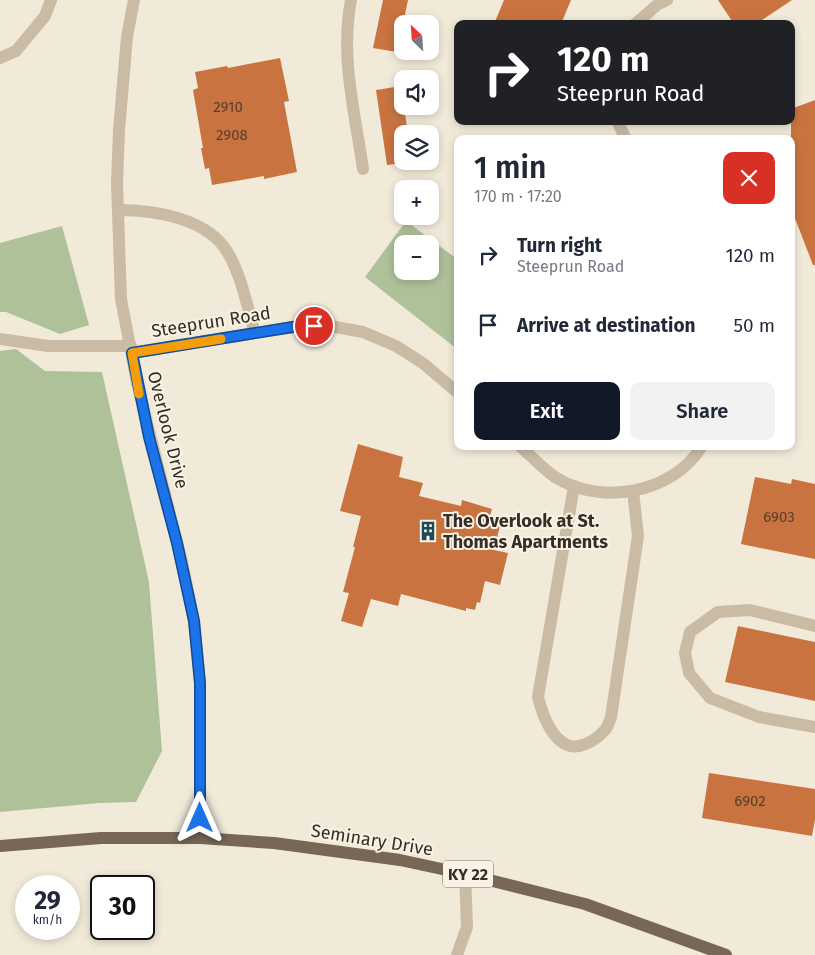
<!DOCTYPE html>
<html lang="en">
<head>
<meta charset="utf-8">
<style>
  body { margin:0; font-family:"Fira Sans",sans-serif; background:#f2f2f3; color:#1f2937; height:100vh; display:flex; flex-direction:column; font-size:19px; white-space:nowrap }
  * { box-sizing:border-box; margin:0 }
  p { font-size:16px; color:#747a83 }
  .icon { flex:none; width:28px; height:28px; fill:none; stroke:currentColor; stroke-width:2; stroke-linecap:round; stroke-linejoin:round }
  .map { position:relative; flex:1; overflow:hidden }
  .details { position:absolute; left:454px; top:135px; width:341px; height:315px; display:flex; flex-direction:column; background:#fff; border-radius:10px; box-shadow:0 2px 8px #0003 }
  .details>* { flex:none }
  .top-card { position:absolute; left:454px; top:20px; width:341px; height:105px; border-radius:10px; box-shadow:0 2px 8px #0003; background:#202124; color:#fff; overflow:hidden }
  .needle { width:32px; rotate:335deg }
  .tools { position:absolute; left:394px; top:15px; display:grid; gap:10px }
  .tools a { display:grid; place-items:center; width:45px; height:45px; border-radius:10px; background:#fff; box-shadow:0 2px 8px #0003; font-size:25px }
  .speed { position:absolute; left:15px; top:875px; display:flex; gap:10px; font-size:25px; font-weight:700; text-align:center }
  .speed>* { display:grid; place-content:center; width:65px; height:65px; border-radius:50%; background:#fff; box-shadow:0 2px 8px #0003; line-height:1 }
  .speed small { font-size:12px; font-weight:400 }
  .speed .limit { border:2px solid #111; border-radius:8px; background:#fff; color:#111 }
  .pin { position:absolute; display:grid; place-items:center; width:42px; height:42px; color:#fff; margin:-21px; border:2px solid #fff; border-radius:50%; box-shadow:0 1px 5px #0007 }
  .me { position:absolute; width:55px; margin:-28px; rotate:0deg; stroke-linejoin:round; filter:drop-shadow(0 0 4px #0008) }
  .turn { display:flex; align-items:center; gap:18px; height:105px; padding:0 20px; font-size:22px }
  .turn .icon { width:65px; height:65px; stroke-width:2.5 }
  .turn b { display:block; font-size:35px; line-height:42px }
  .round { display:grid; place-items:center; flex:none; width:52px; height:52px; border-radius:10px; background:#f2f2f3 }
  .overview { display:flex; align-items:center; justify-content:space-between; height:85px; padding:0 20px }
  h1 { font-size:30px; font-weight:600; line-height:38px }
  .cta { display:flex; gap:10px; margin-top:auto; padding:10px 20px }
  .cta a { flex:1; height:58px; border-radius:10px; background:#111827; color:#fff; font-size:20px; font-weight:600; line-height:58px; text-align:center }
  .cta a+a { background:#f2f2f3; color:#1f2937 }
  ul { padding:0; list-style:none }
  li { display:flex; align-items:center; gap:15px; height:70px; padding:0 20px }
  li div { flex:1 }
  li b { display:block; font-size:19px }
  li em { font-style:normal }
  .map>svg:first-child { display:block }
  .green { fill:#aec199; fill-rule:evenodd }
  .building { fill:#c97440 }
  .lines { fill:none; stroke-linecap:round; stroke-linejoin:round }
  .service { stroke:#cabba5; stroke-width:12 }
  .minor { stroke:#cabba5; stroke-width:12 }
  .primary { stroke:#786757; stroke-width:12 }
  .route-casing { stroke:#114b97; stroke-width:12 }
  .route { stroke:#1a73e8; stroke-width:9 }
  .slow { stroke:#f59e0b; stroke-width:9 }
  .labels { text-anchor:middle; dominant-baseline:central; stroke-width:4; stroke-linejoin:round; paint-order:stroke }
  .number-label { font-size:15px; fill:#5a3f2c }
  .shield { fill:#faf3e5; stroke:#70685f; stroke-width:1 }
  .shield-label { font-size:16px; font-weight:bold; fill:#352d26 }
  .street-label { font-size:18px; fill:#352d26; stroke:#faf3e5 }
  .poi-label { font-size:18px; font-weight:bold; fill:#352d26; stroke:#faf3e5; text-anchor:start }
</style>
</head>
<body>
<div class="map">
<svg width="815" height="955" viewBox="0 0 815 955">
  <rect width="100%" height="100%" fill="#f2ead9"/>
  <g class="green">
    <path d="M406 221 457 259V349L365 277ZM402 244H430V271H402Z"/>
    <path d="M62 226 89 325 60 334 6 312H0V243Z"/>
    <path d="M16 349 45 371 102 372 149 582 162 751 136 802 99 803 0 812V351Z"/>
  </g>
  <g class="building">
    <path d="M383 0H408L397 52 373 48Z"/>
    <path d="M504 0H571L561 24H494Z"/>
    <path d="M718 0H792L756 24H734Z"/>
    <path d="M280 58 289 101 284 102 297 172 264 179V176L212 185 209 168 205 169 201 148H203L193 90 198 88 195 72 227 66 228 68Z"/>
    <path d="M401 86 408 134H402V161L412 162 387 165 376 90Z"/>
    <path d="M815 100V265H813L791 208V109Z"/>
    <path d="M358 444 403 457 399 477 423 483 419 496 461 506 462 500 492 509 490 515 499 517 497 525 500 526 494 550 508 553 500 585 485 581 480 603 477 602 475 610 466 608V611L401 594 398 606 371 599 362 627 341 621 349 593 343 592 355 547H353L361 516 340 511Z"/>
    <path d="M755 477 791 484 792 479 815 484V559L741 544Z"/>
    <path d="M738 626 815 642V701L725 682Z"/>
    <path d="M709 773 815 789V819L812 836 702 818Z"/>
  </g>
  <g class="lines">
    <g class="service">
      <path d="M0 58 16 51 45 16 51 0"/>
      <path d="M0 339 48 346H131"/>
      <path d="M574 486 538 697C542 713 549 735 565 744 578 751 595 741 604 731 608 728 609 722 611 717L638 536 633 491"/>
      <path d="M457 955 467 927 465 874"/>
    </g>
    <g class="minor">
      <path d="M134 0 127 37 119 130 117 183 121 299 137 383 182 562 194 621 200 683V838"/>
      <path d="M351 0C340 57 355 113 363 169"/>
      <path d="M635 24 657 5 667 0"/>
      <path d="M617 121 626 139"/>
      <path d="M118 210C154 210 208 218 228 253 242 277 247 307 255 333"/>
      <path d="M132 353 299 326H330L363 332 396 346 424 364 458 393"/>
      <path d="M520 446C531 456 542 468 555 477 600 506 673 494 702 446"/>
      <path d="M815 626 750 610 718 612 690 632 685 653 689 673 710 698 759 717 815 727"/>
    </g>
    <path class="primary" d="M0 846 101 838H200L274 843 400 860 465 874 585 904 726 955"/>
  </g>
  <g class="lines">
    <defs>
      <path id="route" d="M200 818V683L194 621 177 543 149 437 132 353 299 326H314"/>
    </defs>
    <use href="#route" class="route-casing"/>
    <use href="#route" class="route"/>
    <path class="slow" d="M139 394 132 353 221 339"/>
  </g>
  <defs>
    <symbol id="building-bare" viewBox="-9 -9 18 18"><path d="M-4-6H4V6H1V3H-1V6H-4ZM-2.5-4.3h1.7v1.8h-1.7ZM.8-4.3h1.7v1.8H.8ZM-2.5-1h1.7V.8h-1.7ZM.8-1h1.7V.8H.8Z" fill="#1b4b58" stroke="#faf3e5" stroke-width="2.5" paint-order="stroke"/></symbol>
  </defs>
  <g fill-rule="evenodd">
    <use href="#building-bare" x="414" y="517" width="28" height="28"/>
  </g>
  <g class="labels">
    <g class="number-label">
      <text x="228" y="107">2910</text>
      <text x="232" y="135">2908</text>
      <text x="779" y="517">6903</text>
      <text x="750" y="801">6902</text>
    </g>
    <rect class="shield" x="443" y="860.5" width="50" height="27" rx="4"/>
    <g class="shield-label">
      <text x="468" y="874">KY 22</text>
    </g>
    <g class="street-label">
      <text transform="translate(211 322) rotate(-9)">Steeprun Road</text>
      <text transform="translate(168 430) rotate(76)">Overlook Drive</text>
      <text transform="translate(372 840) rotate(9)">Seminary Drive</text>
    </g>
    <g class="poi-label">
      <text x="443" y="521">The Overlook at St.<tspan x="443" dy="21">Thomas Apartments</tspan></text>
    </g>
  </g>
</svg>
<div class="tools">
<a><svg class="needle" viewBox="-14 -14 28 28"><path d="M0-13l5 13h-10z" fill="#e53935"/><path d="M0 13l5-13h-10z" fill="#747a83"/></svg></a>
<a><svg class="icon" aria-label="sound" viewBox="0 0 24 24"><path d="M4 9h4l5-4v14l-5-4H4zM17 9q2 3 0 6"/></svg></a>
<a><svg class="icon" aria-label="layers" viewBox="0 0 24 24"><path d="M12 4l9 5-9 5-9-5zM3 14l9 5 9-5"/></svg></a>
<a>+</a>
<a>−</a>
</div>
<div class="speed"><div>29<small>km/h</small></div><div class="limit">30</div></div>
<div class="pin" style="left:314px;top:326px;background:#d93025"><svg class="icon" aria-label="arrive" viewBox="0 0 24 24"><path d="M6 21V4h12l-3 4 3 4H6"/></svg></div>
<svg class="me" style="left:200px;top:818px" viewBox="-20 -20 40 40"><path d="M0-17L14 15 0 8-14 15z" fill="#1a73e8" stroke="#fff" stroke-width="4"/></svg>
<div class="top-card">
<div class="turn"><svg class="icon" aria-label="right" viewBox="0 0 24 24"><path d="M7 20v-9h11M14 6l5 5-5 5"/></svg><div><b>120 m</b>Steeprun Road</div></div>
</div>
<section class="details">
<div class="overview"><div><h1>1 min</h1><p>170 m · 17:20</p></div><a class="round" style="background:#d93025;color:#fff"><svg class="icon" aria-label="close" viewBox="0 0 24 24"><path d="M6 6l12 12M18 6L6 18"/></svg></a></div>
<ul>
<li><svg class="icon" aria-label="right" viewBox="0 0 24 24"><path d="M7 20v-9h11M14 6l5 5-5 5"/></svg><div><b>Turn right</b><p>Steeprun Road</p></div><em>120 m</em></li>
<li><svg class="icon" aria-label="arrive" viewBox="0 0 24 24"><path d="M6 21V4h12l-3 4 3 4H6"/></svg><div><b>Arrive at destination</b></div><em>50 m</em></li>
</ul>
<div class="cta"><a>Exit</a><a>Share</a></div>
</section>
</div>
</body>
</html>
